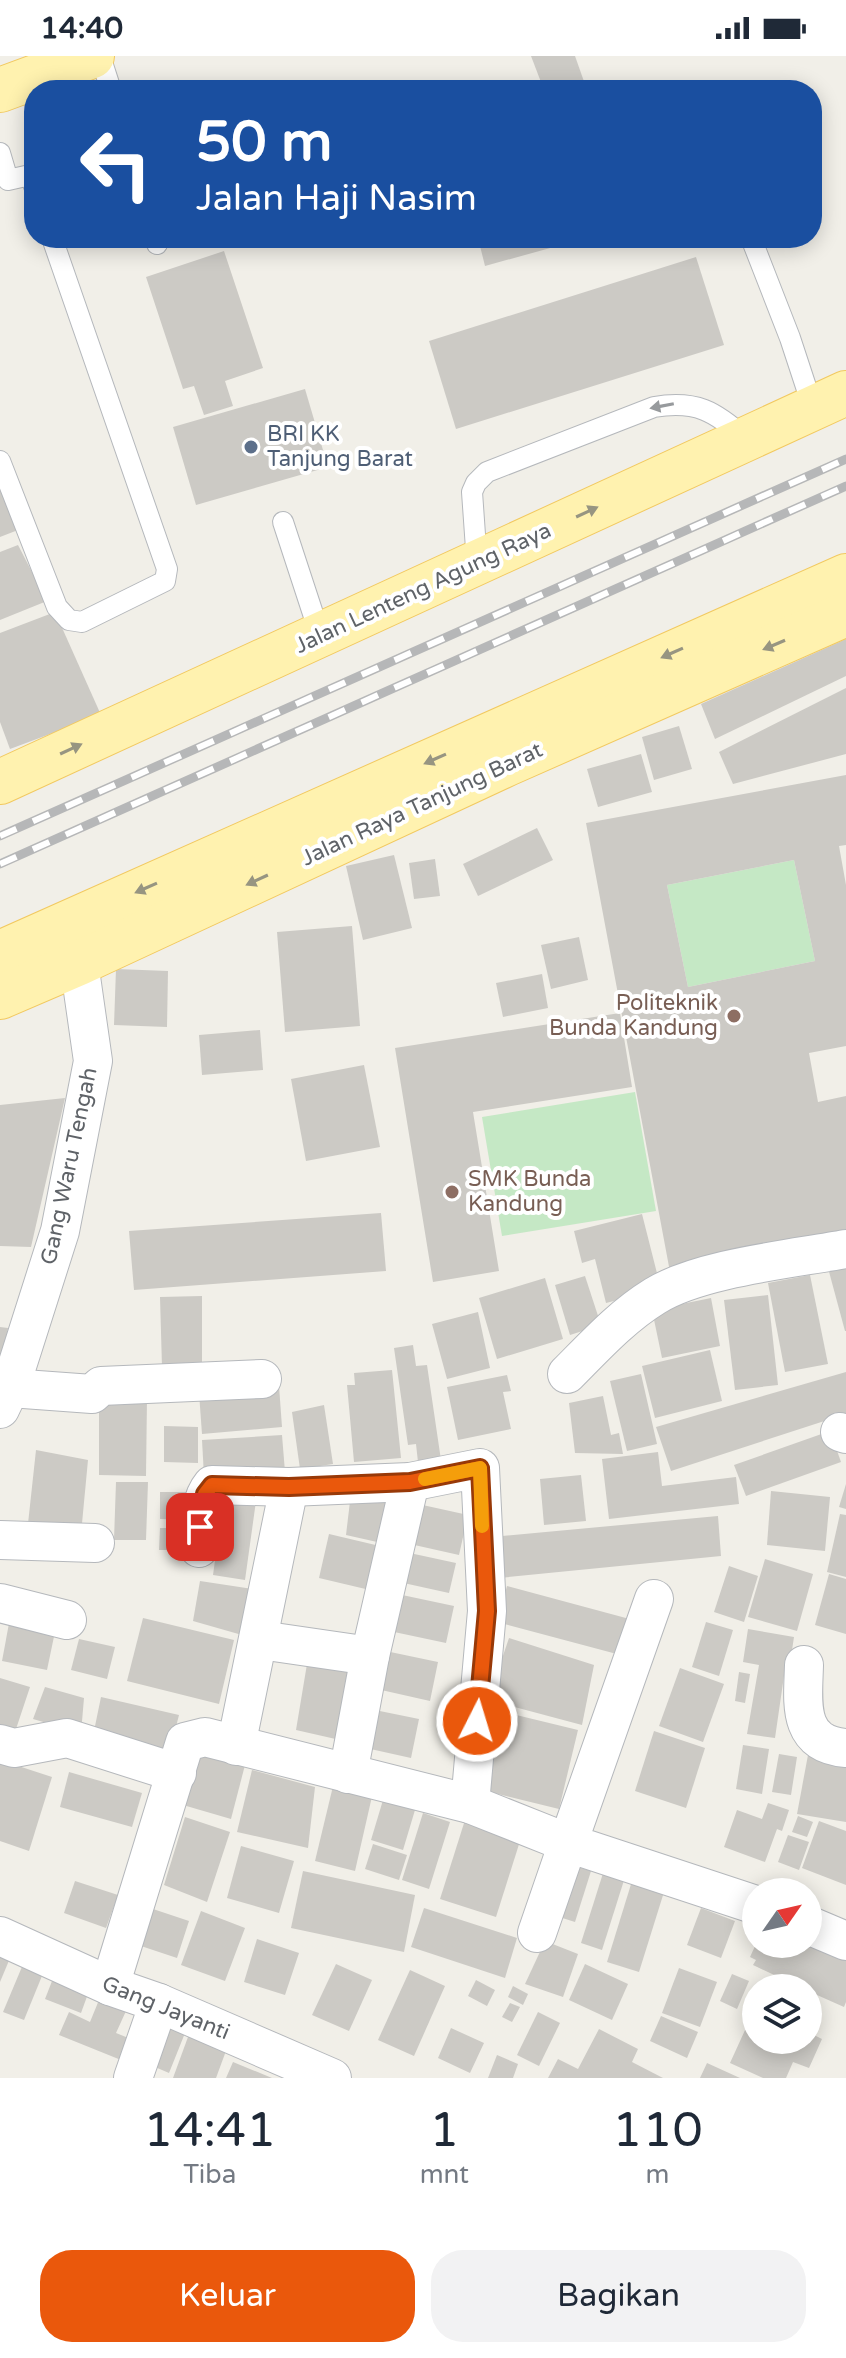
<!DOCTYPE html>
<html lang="id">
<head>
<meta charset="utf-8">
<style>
  body { margin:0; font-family:"Varela Round",sans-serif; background:#f2f2f3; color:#1f2937; height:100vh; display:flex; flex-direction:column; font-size:30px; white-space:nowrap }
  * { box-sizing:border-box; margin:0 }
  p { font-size:26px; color:#747a83 }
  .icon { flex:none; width:44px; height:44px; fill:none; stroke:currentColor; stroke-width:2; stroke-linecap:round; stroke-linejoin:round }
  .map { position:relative; height:2022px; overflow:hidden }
  .details { display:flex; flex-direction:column; background:#fff; flex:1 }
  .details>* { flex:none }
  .banner { position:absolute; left:24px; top:24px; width:798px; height:168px; border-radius:32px; box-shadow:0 4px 20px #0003; background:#1a4fa0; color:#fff; overflow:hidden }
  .needle { width:52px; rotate:56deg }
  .controls { position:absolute; left:742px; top:1822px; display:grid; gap:16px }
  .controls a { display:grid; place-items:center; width:80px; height:80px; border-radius:50%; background:#fff; box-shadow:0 4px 20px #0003; font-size:40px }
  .pin { position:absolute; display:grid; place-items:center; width:68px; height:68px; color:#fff; margin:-34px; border-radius:16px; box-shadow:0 4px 12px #0006 }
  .me { position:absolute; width:88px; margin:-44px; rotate:5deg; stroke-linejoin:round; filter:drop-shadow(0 0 6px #0008) }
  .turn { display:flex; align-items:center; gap:28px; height:168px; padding:0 40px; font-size:36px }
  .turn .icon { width:104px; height:104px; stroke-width:2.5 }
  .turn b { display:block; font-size:56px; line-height:68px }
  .eta { display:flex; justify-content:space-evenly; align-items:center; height:136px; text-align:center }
  .eta b { font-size:48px; font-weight:600; line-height:56px }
  .primary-button { display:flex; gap:16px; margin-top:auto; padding:16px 40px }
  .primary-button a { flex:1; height:92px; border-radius:32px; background:#ea580c; color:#fff; font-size:32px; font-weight:600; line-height:92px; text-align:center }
  .primary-button a+a { background:#f2f2f3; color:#1f2937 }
  .status { display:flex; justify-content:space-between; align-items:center; height:56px; padding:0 40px; background:#fff; direction:ltr }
  .status svg { height:22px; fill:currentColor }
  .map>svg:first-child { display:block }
  .green { fill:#c5e8c5 }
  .building { fill:#cccac5; fill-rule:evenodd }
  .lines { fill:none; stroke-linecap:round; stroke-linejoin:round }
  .lane-casing { stroke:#b5b8bc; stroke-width:22 }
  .street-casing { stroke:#b5b8bc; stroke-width:40 }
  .primary-casing { stroke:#f2c960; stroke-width:46 }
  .lane { stroke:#fff; stroke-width:20 }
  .street { stroke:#fff; stroke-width:38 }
  .primary { stroke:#fff2af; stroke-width:44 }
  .rail-casing { stroke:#b6b7b8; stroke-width:9 }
  .rail { stroke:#fff; stroke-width:6; stroke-dasharray:18; stroke-linecap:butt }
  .oneway { fill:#979a9d }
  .oneway2 { fill:#979581 }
  .route-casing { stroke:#983908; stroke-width:20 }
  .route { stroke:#ea580c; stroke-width:14 }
  .slow { stroke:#f59e0b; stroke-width:14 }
  .service-dot { fill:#5c6f8a; stroke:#fff; stroke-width:3 }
  .education-dot { fill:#8d6e63; stroke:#fff; stroke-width:3 }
  .labels { text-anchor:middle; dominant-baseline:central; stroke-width:8; stroke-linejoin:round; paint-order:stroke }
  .service-label { font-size:22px; fill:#4e5e75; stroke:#fff; text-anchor:start }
  .street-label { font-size:22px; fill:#5f6368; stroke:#fff }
  .education-label { font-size:22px; fill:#785e54; stroke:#fff; text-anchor:end }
</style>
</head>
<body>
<div class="status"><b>14:40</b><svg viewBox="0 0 49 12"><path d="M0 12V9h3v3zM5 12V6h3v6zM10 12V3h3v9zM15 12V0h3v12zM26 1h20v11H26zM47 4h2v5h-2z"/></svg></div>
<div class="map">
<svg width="846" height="2022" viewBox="0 0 846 2022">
  <rect width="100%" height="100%" fill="#f1efe8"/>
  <g class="green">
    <path d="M794 804 815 905 688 931 667 829Z"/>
    <path d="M635 1036 656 1155 502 1180 482 1061Z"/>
  </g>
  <g class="building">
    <path d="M531 0H575L587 34H544Z"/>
    <path d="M478 182H583V183L485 210Z"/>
    <path d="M224 195 263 312 225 325 233 350 204 359 194 330 183 333 146 221Z"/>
    <path d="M696 201 724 289 456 373 429 285Z"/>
    <path d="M305 333 328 411 196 449 173 371Z"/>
    <path d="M0 433 18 474 0 481Z"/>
    <path d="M18 489 47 545 0 564V496Z"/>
    <path d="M55 556 101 659 10 693 0 666V577Z"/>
    <path d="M846 583V620L715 683 701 648Z"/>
    <path d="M846 632V698L733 728 719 696Z"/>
    <path d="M679 670 692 713 654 724 642 681Z"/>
    <path d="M641 698 652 736 598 751 587 713Z"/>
    <path d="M846 719V789L839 790 846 829V990L809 997 818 1046 846 1040V1173L670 1216 586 767ZM794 804 815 905 688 931 667 829Z"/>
    <path d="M537 772 553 804 478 840 463 808Z"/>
    <path d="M394 799 412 872 363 884 346 810Z"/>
    <path d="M435 803 440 840 414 843 409 807Z"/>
    <path d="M352 870 360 970 285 976 277 876Z"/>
    <path d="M579 881 588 924 551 933 541 889Z"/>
    <path d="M116 913 168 915 167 971 114 969Z"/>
    <path d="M542 918 548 952 503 961 496 927Z"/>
    <path d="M620 957 632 1031 473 1056 499 1215 433 1226 395 992Z"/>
    <path d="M260 974 263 1014 202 1019 199 979Z"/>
    <path d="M364 1009 380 1091 306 1105 291 1023Z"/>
    <path d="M65 1042 31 1191 0 1190V1049Z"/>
    <path d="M381 1157 386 1215 134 1234 129 1175Z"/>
    <path d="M642 1158 661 1233 606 1247 595 1203 582 1207 574 1175Z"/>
    <path d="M846 1208V1275H845L828 1212Z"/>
    <path d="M810 1219 828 1308 785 1316 768 1227Z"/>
    <path d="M585 1220 601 1269 570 1279 555 1229Z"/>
    <path d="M545 1222 563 1283 497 1303 479 1242Z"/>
    <path d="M768 1239 778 1329 735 1334 724 1244Z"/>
    <path d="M202 1240V1313L162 1311 160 1241Z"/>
    <path d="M711 1242 720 1290 662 1302 652 1254Z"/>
    <path d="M478 1256 490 1312 447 1323 432 1268Z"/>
    <path d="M0 1271 8 1272 2 1311H0Z"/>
    <path d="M413 1289 416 1310 427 1309 442 1411 419 1415 416 1388 408 1389 394 1292Z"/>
    <path d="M710 1294 722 1345 655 1362 642 1310Z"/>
    <path d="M392 1314 401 1402 354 1406 347 1329H355L354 1317Z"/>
    <path d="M846 1316V1358L671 1415 656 1371Z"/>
    <path d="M641 1318 657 1388 627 1395 610 1325Z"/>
    <path d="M507 1319 511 1335 503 1336 511 1373 458 1384 447 1331Z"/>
    <path d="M279 1330 282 1371 202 1378 199 1337Z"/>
    <path d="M603 1340 611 1379 619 1377 623 1398 575 1397 569 1347Z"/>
    <path d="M99 1341 147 1342 146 1420 99 1419Z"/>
    <path d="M324 1349 333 1408 300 1413 292 1356Z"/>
    <path d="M164 1370 198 1371V1407L164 1406Z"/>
    <path d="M830 1375 841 1406 746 1440 734 1409Z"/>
    <path d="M282 1379 285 1416 204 1420 202 1384Z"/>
    <path d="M36 1394 88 1404 81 1478 27 1477Z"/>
    <path d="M658 1396 662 1430 736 1421 739 1448 609 1463 602 1403Z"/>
    <path d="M581 1419 586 1465 544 1469 540 1423Z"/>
    <path d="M116 1426H148L146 1484H114Z"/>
    <path d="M846 1428V1453L839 1451Z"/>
    <path d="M771 1435 830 1441 825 1495 767 1489Z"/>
    <path d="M160 1436H188V1464L160 1463Z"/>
    <path d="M351 1437 397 1446 386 1488 346 1479Z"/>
    <path d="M224 1440 256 1445 245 1524 213 1519Z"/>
    <path d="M409 1446 468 1459 459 1499 401 1486Z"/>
    <path d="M840 1458 846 1459V1521L827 1516Z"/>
    <path d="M718 1460 721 1500 499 1522 492 1481Z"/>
    <path d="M160 1472H184V1494H159Z"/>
    <path d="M329 1478 384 1491 374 1535 319 1522Z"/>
    <path d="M405 1496 456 1507 449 1537 399 1526Z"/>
    <path d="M765 1503 813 1518 797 1575 748 1561Z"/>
    <path d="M729 1510 758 1520 744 1566 714 1556Z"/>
    <path d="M829 1518 846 1523V1578L815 1569Z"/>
    <path d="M200 1525 260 1534 249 1581 193 1565Z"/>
    <path d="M507 1530 637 1565 628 1601 497 1566Z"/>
    <path d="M388 1536 454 1550 446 1587 380 1573Z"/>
    <path d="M10 1562 56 1571 47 1614 2 1605Z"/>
    <path d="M143 1562 234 1584 219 1648 127 1625Z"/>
    <path d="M706 1566 733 1574 719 1620 692 1611Z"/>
    <path d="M748 1573 794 1581 789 1614 785 1613 775 1682 747 1678 759 1609 743 1606Z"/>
    <path d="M509 1582 594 1609 582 1669 488 1644Z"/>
    <path d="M79 1583 115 1591 107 1623 71 1614Z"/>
    <path d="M376 1593 438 1606 430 1645 368 1631Z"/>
    <path d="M308 1602 356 1608 340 1684 296 1674Z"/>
    <path d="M680 1612 724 1628 703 1686 659 1670Z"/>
    <path d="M739 1616 750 1618 745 1647 735 1645Z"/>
    <path d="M0 1622 30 1631 15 1676 0 1673Z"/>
    <path d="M45 1631 84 1642 81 1677 33 1663Z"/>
    <path d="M101 1641 179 1659 170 1694 94 1675Z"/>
    <path d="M365 1652 419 1663 411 1702 357 1690Z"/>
    <path d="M504 1656 578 1674 559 1753 486 1735Z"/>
    <path d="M654 1675 705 1692 686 1752 635 1735Z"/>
    <path d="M743 1689 769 1693 762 1738 736 1733Z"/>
    <path d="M199 1696 245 1709 231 1763 183 1749Z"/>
    <path d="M779 1698 797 1701 791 1739 772 1736Z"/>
    <path d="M808 1699 846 1707V1766L797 1758Z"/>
    <path d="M0 1704 52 1721 29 1795 0 1785Z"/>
    <path d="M252 1714 315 1731 308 1792 237 1776Z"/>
    <path d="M69 1716 142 1737 132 1771 60 1751Z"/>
    <path d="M334 1726 373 1736 355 1815 315 1805Z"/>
    <path d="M383 1744 415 1754 403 1794 371 1784Z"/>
    <path d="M768 1747 789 1754 782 1775 777 1773 765 1806 724 1791 737 1754 762 1763Z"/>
    <path d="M423 1757 450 1766 429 1833 402 1824Z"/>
    <path d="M798 1760 813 1766 807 1781 792 1776Z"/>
    <path d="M185 1761 230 1776 207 1846 164 1829Z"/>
    <path d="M465 1764 521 1782 496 1861 440 1843Z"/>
    <path d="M819 1765 846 1775V1829L802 1812Z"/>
    <path d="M788 1779 809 1786 799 1814 778 1806Z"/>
    <path d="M373 1788 407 1799 399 1824 365 1813Z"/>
    <path d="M241 1790 294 1805 279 1857 227 1842Z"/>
    <path d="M571 1809 591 1815 575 1866 556 1860Z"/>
    <path d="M604 1814 625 1821 602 1894 581 1887Z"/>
    <path d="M303 1815 415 1839 404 1896 291 1872Z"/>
    <path d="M75 1825 118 1839 106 1872 64 1857Z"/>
    <path d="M632 1825 664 1836 639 1916 607 1906Z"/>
    <path d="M424 1852 517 1882 505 1922 411 1891Z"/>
    <path d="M701 1852 735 1865 721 1902 687 1889Z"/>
    <path d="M153 1853 189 1865 177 1902 141 1890Z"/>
    <path d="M201 1855 245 1872 225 1925 181 1909Z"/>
    <path d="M257 1883 299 1897 285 1939 244 1926Z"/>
    <path d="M545 1885 578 1898 563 1941 525 1928Z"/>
    <path d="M756 1888H785L783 1893 791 1896 794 1888H808L846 1900V1946L844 1951 808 1935V1932H802L753 1909 756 1904 750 1901Z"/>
    <path d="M0 1890 13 1895 0 1926Z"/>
    <path d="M24 1906 44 1915 24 1964 3 1956Z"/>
    <path d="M336 1908 372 1924 349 1975 312 1959Z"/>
    <path d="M585 1908 628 1928 612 1964 569 1944Z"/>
    <path d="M679 1912 717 1926 700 1971 662 1957Z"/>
    <path d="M410 1914 445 1930 414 2000 378 1984Z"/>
    <path d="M732 1918 749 1925 737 1953 720 1945Z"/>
    <path d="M54 1920 89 1935 81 1957 45 1943Z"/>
    <path d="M476 1924 495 1934 487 1950 468 1940Z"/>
    <path d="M513 1930 528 1938 523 1949 508 1941Z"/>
    <path d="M99 1944 126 1955 116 1977 131 1983 121 2004 59 1979 69 1956 90 1966Z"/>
    <path d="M808 1945 818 1950 808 1973Z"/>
    <path d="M510 1947 520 1951 512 1966 502 1961Z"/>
    <path d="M756 1950V1984H808V1976L822 1983 809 2012 793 2006 786 2022H763L730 2007Z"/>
    <path d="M538 1956 560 1967 539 2010 517 1999Z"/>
    <path d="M661 1960 698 1976 687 2002 650 1985Z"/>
    <path d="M165 1968 185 1977 169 2017 148 2008Z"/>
    <path d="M192 1970 230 1984 216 2022H173Z"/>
    <path d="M451 1972 484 1987 470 2017 438 2002Z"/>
    <path d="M599 1973 638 1993 632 2006 663 2022H548L558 2003 578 2013Z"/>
    <path d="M497 1999 518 2008 513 2022H488Z"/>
    <path d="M233 2006 272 2022H226Z"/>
    <path d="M707 2007 740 2022H700Z"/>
  </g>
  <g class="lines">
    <defs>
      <g id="lane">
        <path d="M100 0 111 34"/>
        <path d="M0 97 8 124 30 119 34 130"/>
        <path d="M155 182 157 188"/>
        <path d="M751 182 790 282 813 352"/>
        <path d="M0 405 57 551 69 564 82 566 165 525 167 513 52 182"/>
        <path d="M283 466 320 579"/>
        <path d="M477 507 472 436 476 427 487 416 654 351C696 344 715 355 746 383"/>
      </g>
      <g id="street">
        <path d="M567 1318C595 1290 621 1261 655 1240 700 1212 792 1203 846 1193"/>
        <path d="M10 1332 92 1338 101 1330 262 1323"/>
        <path d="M0 1353 10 1332 60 1175 93 1005 79 907"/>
        <path d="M840 1376 846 1378"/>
        <path d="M0 1484 95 1487"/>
        <path d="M199 1492C200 1471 198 1446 212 1429L289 1431 410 1426 480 1412 487 1555 470 1748"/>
        <path d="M654 1543 568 1787 756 1849"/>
        <path d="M0 1547 67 1564"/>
        <path d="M260 1584 370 1600"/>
        <path d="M804 1609C803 1646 796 1688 846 1692"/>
        <path d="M0 1688 14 1692 67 1682 177 1717"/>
        <path d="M236 1690 289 1431"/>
        <path d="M348 1718 370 1600 410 1426"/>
        <path d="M808 1869 846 1885"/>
        <path d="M0 1880 110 1930 159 1947 332 2022"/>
        <path d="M110 1930 185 1686 205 1681 470 1748 568 1787 537 1877"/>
        <path d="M133 2022 159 1947"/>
      </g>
      <g id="primary">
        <path d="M0 34 92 0"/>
        <path d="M0 726 846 337"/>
        <path d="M0 897 846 520"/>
        <path d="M0 941 79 907 507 708 846 558"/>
      </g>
    </defs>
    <use href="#lane" class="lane-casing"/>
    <use href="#street" class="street-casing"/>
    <use href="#primary" class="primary-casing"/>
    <use href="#lane" class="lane"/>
    <use href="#street" class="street"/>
    <use href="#primary" class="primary"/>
    <defs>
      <g id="rail">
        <path d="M0 780 846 403"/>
        <path d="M0 808 846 430"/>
      </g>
    </defs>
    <use href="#rail" class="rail-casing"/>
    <use href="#rail" class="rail"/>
  </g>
  <defs><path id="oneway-solid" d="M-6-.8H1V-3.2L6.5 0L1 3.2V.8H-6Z" transform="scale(2)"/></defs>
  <use class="oneway" href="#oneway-solid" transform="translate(662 350) rotate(169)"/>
  <g class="oneway2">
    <use href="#oneway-solid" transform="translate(587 456) rotate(-25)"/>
    <use href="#oneway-solid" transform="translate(774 589) rotate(157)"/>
    <use href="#oneway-solid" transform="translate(672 597) rotate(156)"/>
    <use href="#oneway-solid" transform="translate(71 693) rotate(-25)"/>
    <use href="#oneway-solid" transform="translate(435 703) rotate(156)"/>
    <use href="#oneway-solid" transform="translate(257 824) rotate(155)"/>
    <use href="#oneway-solid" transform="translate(146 832) rotate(156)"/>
  </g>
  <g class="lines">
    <defs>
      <path id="route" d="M200 1471 205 1438 212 1429 289 1431 410 1426 480 1412 487 1555 477 1665"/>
    </defs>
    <use href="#route" class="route-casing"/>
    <use href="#route" class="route"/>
    <path class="slow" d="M425 1423 480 1412 482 1470"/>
  </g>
  <circle class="service-dot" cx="251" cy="391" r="8"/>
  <g class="education-dot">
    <circle cx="734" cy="960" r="8"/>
    <circle cx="452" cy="1136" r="8"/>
  </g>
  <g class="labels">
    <g class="service-label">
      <text x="267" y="378">BRI KK<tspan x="267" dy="25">Tanjung Barat</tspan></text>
    </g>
    <g class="street-label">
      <text transform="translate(423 532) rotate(-25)">Jalan Lenteng Agung Raya</text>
      <text transform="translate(422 748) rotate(-25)">Jalan Raya Tanjung Barat</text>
      <text transform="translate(69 1110) rotate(-78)">Gang Waru Tengah</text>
      <text transform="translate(166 1952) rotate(22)">Gang Jayanti</text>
    </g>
    <g class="education-label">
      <text x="718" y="947">Politeknik<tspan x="718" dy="25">Bunda Kandung</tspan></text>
      <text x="468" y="1123" text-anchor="start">SMK Bunda<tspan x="468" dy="25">Kandung</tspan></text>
    </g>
  </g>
</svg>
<div class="controls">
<a><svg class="needle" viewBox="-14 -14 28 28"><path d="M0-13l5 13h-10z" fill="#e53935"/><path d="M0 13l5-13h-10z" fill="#747a83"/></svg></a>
<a><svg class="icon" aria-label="layers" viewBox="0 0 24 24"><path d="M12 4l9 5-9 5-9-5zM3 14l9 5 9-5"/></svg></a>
</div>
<div class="pin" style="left:200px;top:1471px;background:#d93025"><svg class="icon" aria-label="arrive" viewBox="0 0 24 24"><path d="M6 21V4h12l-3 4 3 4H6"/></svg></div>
<svg class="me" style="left:477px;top:1665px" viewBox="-20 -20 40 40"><circle r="17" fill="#ea580c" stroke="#fff" stroke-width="3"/><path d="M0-11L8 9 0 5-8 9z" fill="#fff"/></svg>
<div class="banner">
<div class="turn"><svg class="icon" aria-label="left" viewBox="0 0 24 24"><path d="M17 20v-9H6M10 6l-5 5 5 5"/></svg><div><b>50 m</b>Jalan Haji Nasim</div></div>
</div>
</div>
<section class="details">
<div class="eta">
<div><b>14:41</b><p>Tiba</p></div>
<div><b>1</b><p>mnt</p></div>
<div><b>110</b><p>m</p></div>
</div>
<div class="primary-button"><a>Keluar</a><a>Bagikan</a></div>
</section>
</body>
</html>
